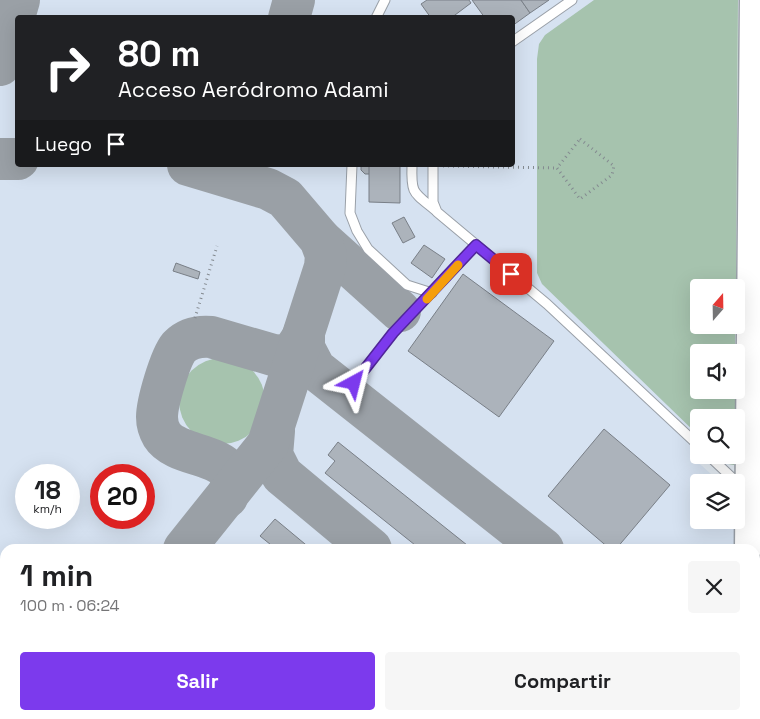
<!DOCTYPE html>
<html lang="es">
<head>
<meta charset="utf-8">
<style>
  body { margin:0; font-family:"Space Grotesk",sans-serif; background:#f6f6f6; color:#202124; height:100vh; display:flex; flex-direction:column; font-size:19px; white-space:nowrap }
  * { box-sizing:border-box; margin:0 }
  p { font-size:16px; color:#757577 }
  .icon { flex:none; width:28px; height:28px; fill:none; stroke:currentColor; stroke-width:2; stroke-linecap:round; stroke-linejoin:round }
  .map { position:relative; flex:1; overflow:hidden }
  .panel { position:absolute; left:0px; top:544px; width:760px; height:176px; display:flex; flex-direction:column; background:#fff; border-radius:15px 15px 0 0; box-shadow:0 5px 20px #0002 }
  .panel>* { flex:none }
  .top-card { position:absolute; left:15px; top:15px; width:500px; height:152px; border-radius:5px; box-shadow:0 5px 20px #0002; background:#202124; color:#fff; overflow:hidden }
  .needle { width:32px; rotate:20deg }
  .fabs { position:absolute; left:690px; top:279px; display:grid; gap:10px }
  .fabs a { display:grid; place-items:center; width:55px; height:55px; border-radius:5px; background:#fff; box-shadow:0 5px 20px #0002; font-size:25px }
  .speed { position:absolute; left:15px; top:464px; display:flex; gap:10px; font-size:25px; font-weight:700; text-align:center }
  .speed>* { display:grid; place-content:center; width:65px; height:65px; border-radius:50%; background:#fff; box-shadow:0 5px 20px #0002; line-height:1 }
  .speed small { font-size:12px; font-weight:400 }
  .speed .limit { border:8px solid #d22; background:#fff; color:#111 }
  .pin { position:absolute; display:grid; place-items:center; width:42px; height:42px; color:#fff; margin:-21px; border-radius:10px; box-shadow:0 2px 8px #0006 }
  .me { position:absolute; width:55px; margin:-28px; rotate:38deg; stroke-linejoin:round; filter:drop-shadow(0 0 4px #0008) }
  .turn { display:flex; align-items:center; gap:18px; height:105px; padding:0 20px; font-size:22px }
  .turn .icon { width:65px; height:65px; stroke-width:2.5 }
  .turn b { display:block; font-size:35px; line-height:42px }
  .then { display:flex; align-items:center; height:48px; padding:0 20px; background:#0003; gap:10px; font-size:19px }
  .round { display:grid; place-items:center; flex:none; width:52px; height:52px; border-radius:5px; background:#f6f6f6 }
  .summary { display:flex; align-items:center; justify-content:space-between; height:85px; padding:0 20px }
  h1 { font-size:30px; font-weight:800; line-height:38px }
  .cta { display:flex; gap:10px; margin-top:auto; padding:10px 20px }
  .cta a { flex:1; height:58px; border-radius:5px; background:#7c3aed; color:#fff; font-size:20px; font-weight:800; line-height:58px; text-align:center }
  .cta a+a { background:#f6f6f6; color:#202124 }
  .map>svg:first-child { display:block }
  .built { fill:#d6e2f1; fill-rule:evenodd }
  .green { fill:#a6c3ae }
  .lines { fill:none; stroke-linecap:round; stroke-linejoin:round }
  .taxiway { stroke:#9aa0a6; stroke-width:42 }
  .building { fill:#acb3bb; stroke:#797f87 }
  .lane-casing { stroke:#9aa0a8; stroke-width:11 }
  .secondary-casing { stroke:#9aa0a8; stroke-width:29 }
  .path { stroke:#848a90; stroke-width:3; stroke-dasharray:1 4; stroke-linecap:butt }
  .lane { stroke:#fff; stroke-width:9 }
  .secondary { stroke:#fff; stroke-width:26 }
  .route-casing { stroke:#51269a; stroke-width:12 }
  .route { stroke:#7c3aed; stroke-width:9 }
  .slow { stroke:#f59e0b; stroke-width:9 }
</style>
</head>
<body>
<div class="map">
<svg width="760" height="719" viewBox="0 0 760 719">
  <rect width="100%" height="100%" fill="#e4ecf4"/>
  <path class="built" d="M0 0H715L699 288V450L692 457 720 482H699V520H734V549H5V715H732V719H0ZM18 18H512V165H18ZM26 475H69V518H26ZM101 475H144V518H101Z"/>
  <g class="green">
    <path d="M594 0H738L736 287 699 288V325H735V352H699V390H735V417L699 418V436L542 284 537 273V59L539 44 545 35Z"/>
    <circle cx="222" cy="401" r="43"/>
    <path d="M718 455H734V465L728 464Z"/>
  </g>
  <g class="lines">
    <g class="taxiway">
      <path d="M289 18 294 0"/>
      <path d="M0 65 19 0"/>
      <path d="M0 159H18"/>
      <path d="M320 239 400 311"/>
      <path d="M304 333V348L315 369 543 549"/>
      <path d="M274 431 272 455 282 475 371 549"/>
      <path d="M227 497C249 450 179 462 162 435 159 430 157 423 157 417 157 403 170 358 179 347 188 338 199 336 211 337L273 355 284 356 293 352 303 337"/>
      <path d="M184 549 268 444 325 267 326 255 320 239 285 198 268 189 188 165"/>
      <path d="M256 715 261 719"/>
      <path d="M416 715 421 719"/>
      <path d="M584 715 585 719"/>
      <path d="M510 719 512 715"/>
    </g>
  </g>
  <g class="building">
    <path d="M427 0H469L471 3 451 18H431L421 4Z"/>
    <path d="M472 0H521L530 13 512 26V18H485Z"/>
    <path d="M521 0H549L530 13Z"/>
    <path d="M361 165H376V169L373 174H365L361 170Z"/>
    <path d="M369 165H400V203L369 202Z"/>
    <path d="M404 217 415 237 403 243 392 223Z"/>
    <path d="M424 245 445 259 432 278 411 263Z"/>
    <path d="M176 263 200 272 198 279 173 271Z"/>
    <path d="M463 274 554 341 499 417 408 351Z"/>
    <path d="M604 429 670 485 616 549H610L548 496Z"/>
    <path d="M338 442 472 549H420L325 473 335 461 328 455Z"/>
    <path d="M275 519 311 549H276L260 536Z"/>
    <path d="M629 715H693L698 719H634Z"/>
  </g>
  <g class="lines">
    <defs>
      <g id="lane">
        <path d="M376 18 385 0"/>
        <path d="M512 42 572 0"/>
        <path d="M352 165 350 213 357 231 368 249 407 285 432 293"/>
        <path d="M412 165C411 194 413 192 435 210"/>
        <path d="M433 165V202L437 212 547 304 699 446"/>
        <path d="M354 383 393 333 476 245"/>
        <path d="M708 455 744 489"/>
      </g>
      <g id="secondary">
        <path d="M748 549 753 0"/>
        <path d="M747 719V715"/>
      </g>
    </defs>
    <use href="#lane" class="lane-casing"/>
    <use href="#secondary" class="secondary-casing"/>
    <g class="path">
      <path d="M580 139 614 166 612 175 580 199 557 168Z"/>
      <path d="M443 166 557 168"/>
      <path d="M195 318 217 246"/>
    </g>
    <use href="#lane" class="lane"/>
    <use href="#secondary" class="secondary"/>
  </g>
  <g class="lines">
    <defs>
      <path id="route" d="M354 383 393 333 476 245 511 274"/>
    </defs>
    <use href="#route" class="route-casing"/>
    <use href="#route" class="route"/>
    <path class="slow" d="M427 299 458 265"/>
  </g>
</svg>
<div class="fabs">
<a><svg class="needle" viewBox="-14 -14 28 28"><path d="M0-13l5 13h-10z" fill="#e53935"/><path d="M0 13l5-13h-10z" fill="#757577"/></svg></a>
<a><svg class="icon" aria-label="sound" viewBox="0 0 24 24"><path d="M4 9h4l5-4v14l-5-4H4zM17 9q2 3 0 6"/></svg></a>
<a><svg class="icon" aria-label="search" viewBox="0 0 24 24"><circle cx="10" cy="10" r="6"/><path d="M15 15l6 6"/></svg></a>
<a><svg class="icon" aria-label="layers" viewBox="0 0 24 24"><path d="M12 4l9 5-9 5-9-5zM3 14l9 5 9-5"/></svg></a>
</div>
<div class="speed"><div>18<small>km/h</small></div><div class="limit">20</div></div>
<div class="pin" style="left:511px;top:274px;background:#d93025"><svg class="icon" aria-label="arrive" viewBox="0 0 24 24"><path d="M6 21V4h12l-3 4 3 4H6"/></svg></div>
<svg class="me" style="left:354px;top:383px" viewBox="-20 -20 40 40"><path d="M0-17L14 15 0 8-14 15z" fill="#7c3aed" stroke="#fff" stroke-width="4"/></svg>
<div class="top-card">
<div class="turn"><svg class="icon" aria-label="right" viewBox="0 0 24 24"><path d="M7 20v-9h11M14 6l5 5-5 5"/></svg><div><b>80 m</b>Acceso Aeródromo Adami</div></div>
<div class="then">Luego<svg class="icon" aria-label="arrive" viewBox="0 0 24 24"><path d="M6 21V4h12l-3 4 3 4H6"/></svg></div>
</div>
<section class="panel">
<div class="summary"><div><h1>1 min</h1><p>100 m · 06:24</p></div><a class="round"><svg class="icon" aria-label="close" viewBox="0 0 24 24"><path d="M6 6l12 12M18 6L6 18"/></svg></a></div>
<div class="cta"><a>Salir</a><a>Compartir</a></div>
</section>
</div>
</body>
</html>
